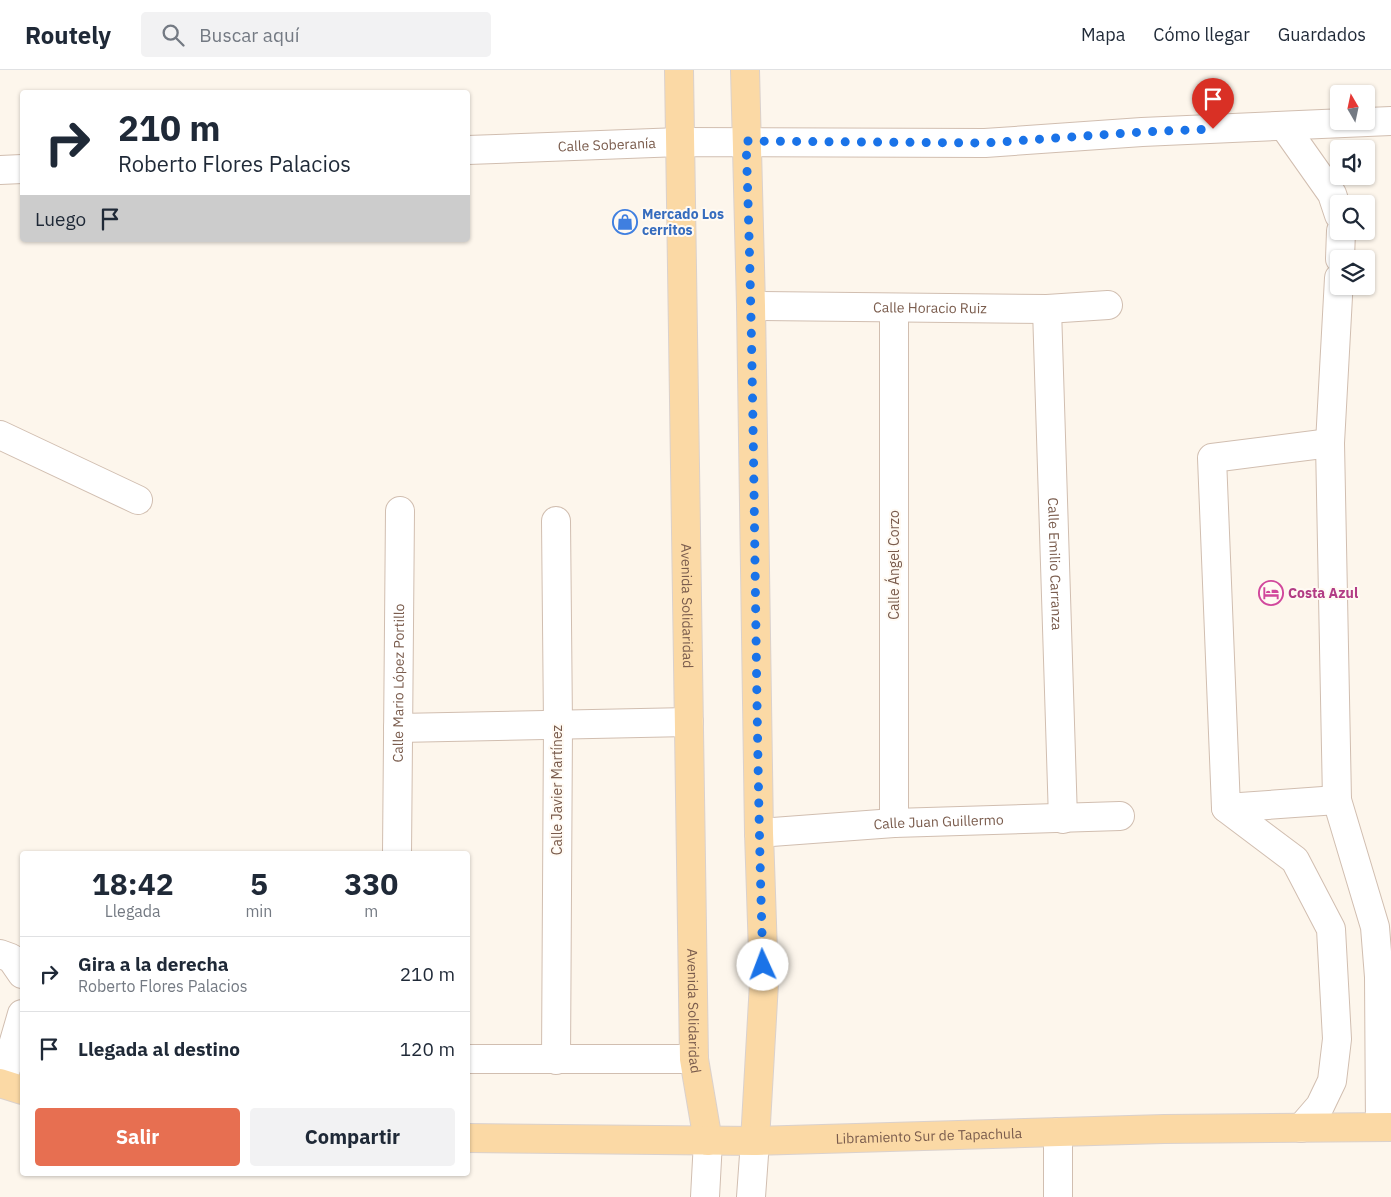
<!DOCTYPE html>
<html lang="es">
<head>
<meta charset="utf-8">
<style>
  body { margin:0; font-family:"IBM Plex Sans",sans-serif; background:#f2f2f3; color:#1f2937; height:100vh; display:flex; flex-direction:column; font-size:19px; white-space:nowrap }
  * { box-sizing:border-box; margin:0 }
  p { font-size:16px; color:#747a83 }
  .icon { flex:none; width:28px; height:28px; fill:none; stroke:currentColor; stroke-width:2; stroke-linecap:round; stroke-linejoin:round }
  .map { position:relative; flex:1; overflow:hidden }
  .sheet { position:absolute; left:20px; top:781px; width:450px; height:325px; display:flex; flex-direction:column; background:#fff; border-radius:5px; box-shadow:0 1px 4px #0004 }
  .sheet>* { flex:none }
  .guide { position:absolute; left:20px; top:20px; width:450px; height:152px; border-radius:5px; box-shadow:0 1px 4px #0004; background:#fff; color:#1f2937; overflow:hidden }
  .needle { width:32px; rotate:351deg }
  .buttons { position:absolute; left:1330px; top:15px; display:grid; gap:10px }
  .buttons a { display:grid; place-items:center; width:45px; height:45px; border-radius:5px; background:#fff; box-shadow:0 1px 4px #0004; font-size:25px }
  .pin { position:absolute; display:grid; place-items:center; width:42px; height:42px; color:#fff; margin:-51px -21px; border-radius:50% 50% 50% 0; rotate:-45deg; box-shadow:0 0 5px #0007 }
  .pin .icon { rotate:45deg }
  .me { position:absolute; width:55px; margin:-28px; rotate:358deg; stroke-linejoin:round; filter:drop-shadow(0 0 4px #0008) }
  .turn { display:flex; align-items:center; gap:18px; height:105px; padding:0 15px; font-size:22px }
  .turn .icon { width:65px; height:65px; stroke-width:2.5 }
  .turn b { display:block; font-size:35px; line-height:42px }
  .then { display:flex; align-items:center; height:48px; padding:0 15px; background:#0003; gap:10px; font-size:19px }
  .eta { display:flex; justify-content:space-evenly; align-items:center; height:85px; text-align:center }
  .eta b { font-size:30px; font-weight:700; line-height:35px }
  .action { display:flex; gap:10px; margin-top:auto; padding:10px 15px }
  .action a { flex:1; height:58px; border-radius:5px; background:#e76f51; color:#fff; font-size:20px; font-weight:700; line-height:58px; text-align:center }
  .action a+a { background:#f2f2f3; color:#1f2937 }
  ul { padding:0; list-style:none }
  li { display:flex; align-items:center; gap:15px; height:75px; padding:0 15px; border-top:1px solid #e0e1e3 }
  li div { flex:1 }
  li b { display:block; font-size:19px }
  li em { font-style:normal }
  header { display:flex; align-items:center; gap:30px; box-sizing:border-box; height:70px; padding:0 25px; background:#fff; border-bottom:1px solid #e0e1e3 }
  header strong { font-size:24px }
  nav { display:flex; gap:28px; margin-inline-start:auto; font-size:18px }
  .search { width:350px; height:45px; background:#f2f2f3; display:flex; align-items:center; gap:12px; box-sizing:border-box; padding:0 18px; border-radius:5px; color:#747a83; font-size:19px }
  .map>svg:first-child { display:block }
  .lines { fill:none; stroke-linecap:round; stroke-linejoin:round }
  .minor-casing { stroke:#d1beb0; stroke-width:30 }
  .major-casing { stroke:#dad1cd; stroke-width:30 }
  .minor { stroke:#fff; stroke-width:28 }
  .major { stroke:#fbd9a5; stroke-width:28 }
  .route { stroke:#1a73e8; stroke-width:9; stroke-dasharray:0 16.2 }
  .labels { text-anchor:middle; dominant-baseline:central; stroke-width:4; stroke-linejoin:round; paint-order:stroke }
  .street-label { font-size:14px; fill:#7a5c4d; stroke:#fffaf3 }
  .shop-label { font-size:14px; font-weight:bold; fill:#366cbe; stroke:#fffaf3; text-anchor:start }
  .hotel-label { font-size:14px; font-weight:bold; fill:#b23c85; stroke:#fffaf3; text-anchor:start }
</style>
</head>
<body>
<header>
<strong>Routely</strong>
<div class="search"><svg class="icon" aria-label="search" viewBox="0 0 24 24"><circle cx="10" cy="10" r="6"/><path d="M15 15l6 6"/></svg>Buscar aquí</div>
<nav><a>Mapa</a><a>Cómo llegar</a><a>Guardados</a></nav>
</header>
<div class="map">
<svg width="1391" height="1127" viewBox="0 0 1391 1127">
  <rect width="100%" height="100%" fill="#fdf6ec"/>
  <g class="lines">
    <defs>
      <g id="minor">
        <path d="M1284 56 1332 124 1339 145"/>
        <path id="s1" d="M468 80 680 72 985 73 1142 62 1391 51"/>
        <path d="M0 100 22 99"/>
        <path d="M1340 189 1341 161"/>
        <path d="M1339 208 1330 373 1337 730 1375 857 1379 907 1380 1057"/>
        <path id="s2" d="M751 236 1047 239 1108 235"/>
        <path d="M894 238V753"/>
        <path id="s3" d="M1047 239 1063 749"/>
        <path d="M0 365 138 430"/>
        <path d="M556 451 558 655 556 990"/>
        <path d="M398 658 689 652"/>
        <path d="M1226 738 1337 730"/>
        <path id="s4" d="M759 763 894 753 1120 746"/>
        <path id="s5" d="M397 784 400 441"/>
        <path d="M0 884 11 888 22 904"/>
        <path d="M468 989H694"/>
        <path d="M2 1013 22 944"/>
        <path d="M1301 1058 1320 1036 1332 1011 1337 969 1331 859 1295 790 1226 738 1212 388 1330 373"/>
        <path d="M1058 1062V1127"/>
        <path d="M705 1127 708 1071"/>
        <path d="M751 1127 755 1071"/>
      </g>
      <g id="major">
        <path id="s6" d="M679 0 694 989 708 1071"/>
        <path d="M745 0 751 236 759 763 764 913 755 1071"/>
        <path d="M0 1013 22 1020"/>
        <path id="s7" d="M468 1068 755 1071 1164 1059 1391 1057"/>
      </g>
    </defs>
    <use href="#minor" class="minor-casing"/>
    <use href="#major" class="major-casing"/>
    <use href="#minor" class="minor"/>
    <use href="#major" class="major"/>
  </g>
  <g class="lines">
    <path class="route" d="M763 895C754 620 756 346 746 71L985 73 1142 62 1213 59"/>
  </g>
  <defs>
    <symbol id="shop-ring" viewBox="-11 -11 22 22"><circle r="9.5" fill="#fffaf3" stroke="#3f7fe0" stroke-width="1.5"/><path d="M-5-2.5h2.3a2.7 3.5 0 0 1 5.4 0H5L5.5 6h-11ZM-1.5-2.5h3a1.5 2.3 0 0 0-3 0Z" fill="#3f7fe0"/></symbol>
    <symbol id="hotel-ring" viewBox="-11 -11 22 22"><circle r="9.5" fill="#fffaf3" stroke="#d1479c" stroke-width="1.5"/><path d="M-6-4.5h1.5V1H6V5H4.5V3h-9V5H-6ZM-4 0a1.8 1.8 0 1 1 3.6 0ZM.5 0V-2.5h3Q6-2.5 6 0Z" fill="#d1479c"/></symbol>
  </defs>
  <g fill-rule="evenodd">
    <use href="#shop-ring" x="611" y="138" width="28" height="28"/>
    <use href="#hotel-ring" x="1257" y="509" width="28" height="28"/>
  </g>
  <g class="labels">
    <g class="street-label">
      <text stroke="none"><textPath href="#s1" startOffset="139">Calle Soberanía</textPath></text>
      <text stroke="none"><textPath href="#s2" startOffset="179">Calle Horacio Ruiz</textPath></text>
      <text stroke="none"><textPath href="#s3" startOffset="255">Calle Emilio Carranza</textPath></text>
      <text transform="translate(894 495) rotate(-90)">Calle Ángel Corzo</text>
      <text stroke="none"><textPath href="#s6" startOffset="536">Avenida Solidaridad</textPath></text>
      <text stroke="none"><textPath href="#s5" startOffset="171">Calle Mario López Portillo</textPath></text>
      <text transform="translate(557 720) rotate(-90)">Calle Javier Martínez</text>
      <text stroke="none"><textPath href="#s4" startOffset="180">Calle Juan Guillermo</textPath></text>
      <text stroke="none"><textPath href="#s6" startOffset="941">Avenida Solidaridad</textPath></text>
      <text stroke="none"><textPath href="#s7" startOffset="461">Libramiento Sur de Tapachula</textPath></text>
    </g>
    <g class="shop-label">
      <text x="642" y="144">Mercado Los<tspan x="642" dy="16">cerritos</tspan></text>
    </g>
    <g class="hotel-label">
      <text x="1288" y="523">Costa Azul</text>
    </g>
  </g>
</svg>
<div class="buttons">
<a><svg class="needle" viewBox="-14 -14 28 28"><path d="M0-13l5 13h-10z" fill="#e53935"/><path d="M0 13l5-13h-10z" fill="#747a83"/></svg></a>
<a><svg class="icon" aria-label="sound" viewBox="0 0 24 24"><path d="M4 9h4l5-4v14l-5-4H4zM17 9q2 3 0 6"/></svg></a>
<a><svg class="icon" aria-label="search" viewBox="0 0 24 24"><circle cx="10" cy="10" r="6"/><path d="M15 15l6 6"/></svg></a>
<a><svg class="icon" aria-label="layers" viewBox="0 0 24 24"><path d="M12 4l9 5-9 5-9-5zM3 14l9 5 9-5"/></svg></a>
</div>
<div class="pin" style="left:1213px;top:59px;background:#d93025"><svg class="icon" aria-label="arrive" viewBox="0 0 24 24"><path d="M6 21V4h12l-3 4 3 4H6"/></svg></div>
<svg class="me" style="left:763px;top:895px" viewBox="-20 -20 40 40"><circle r="19" fill="#fff"/><path d="M0-13L10 11 0 6-10 11z" fill="#1a73e8"/></svg>
<div class="guide">
<div class="turn"><svg class="icon" aria-label="right" viewBox="0 0 24 24"><path d="M7 20v-9h11M14 6l5 5-5 5"/></svg><div><b>210 m</b>Roberto Flores Palacios</div></div>
<div class="then">Luego<svg class="icon" aria-label="arrive" viewBox="0 0 24 24"><path d="M6 21V4h12l-3 4 3 4H6"/></svg></div>
</div>
<section class="sheet">
<div class="eta">
<div><b>18:42</b><p>Llegada</p></div>
<div><b>5</b><p>min</p></div>
<div><b>330</b><p>m</p></div>
</div>
<ul>
<li><svg class="icon" aria-label="right" viewBox="0 0 24 24"><path d="M7 20v-9h11M14 6l5 5-5 5"/></svg><div><b>Gira a la derecha</b><p>Roberto Flores Palacios</p></div><em>210 m</em></li>
<li><svg class="icon" aria-label="arrive" viewBox="0 0 24 24"><path d="M6 21V4h12l-3 4 3 4H6"/></svg><div><b>Llegada al destino</b></div><em>120 m</em></li>
</ul>
<div class="action"><a>Salir</a><a>Compartir</a></div>
</section>
</div>
</body>
</html>
